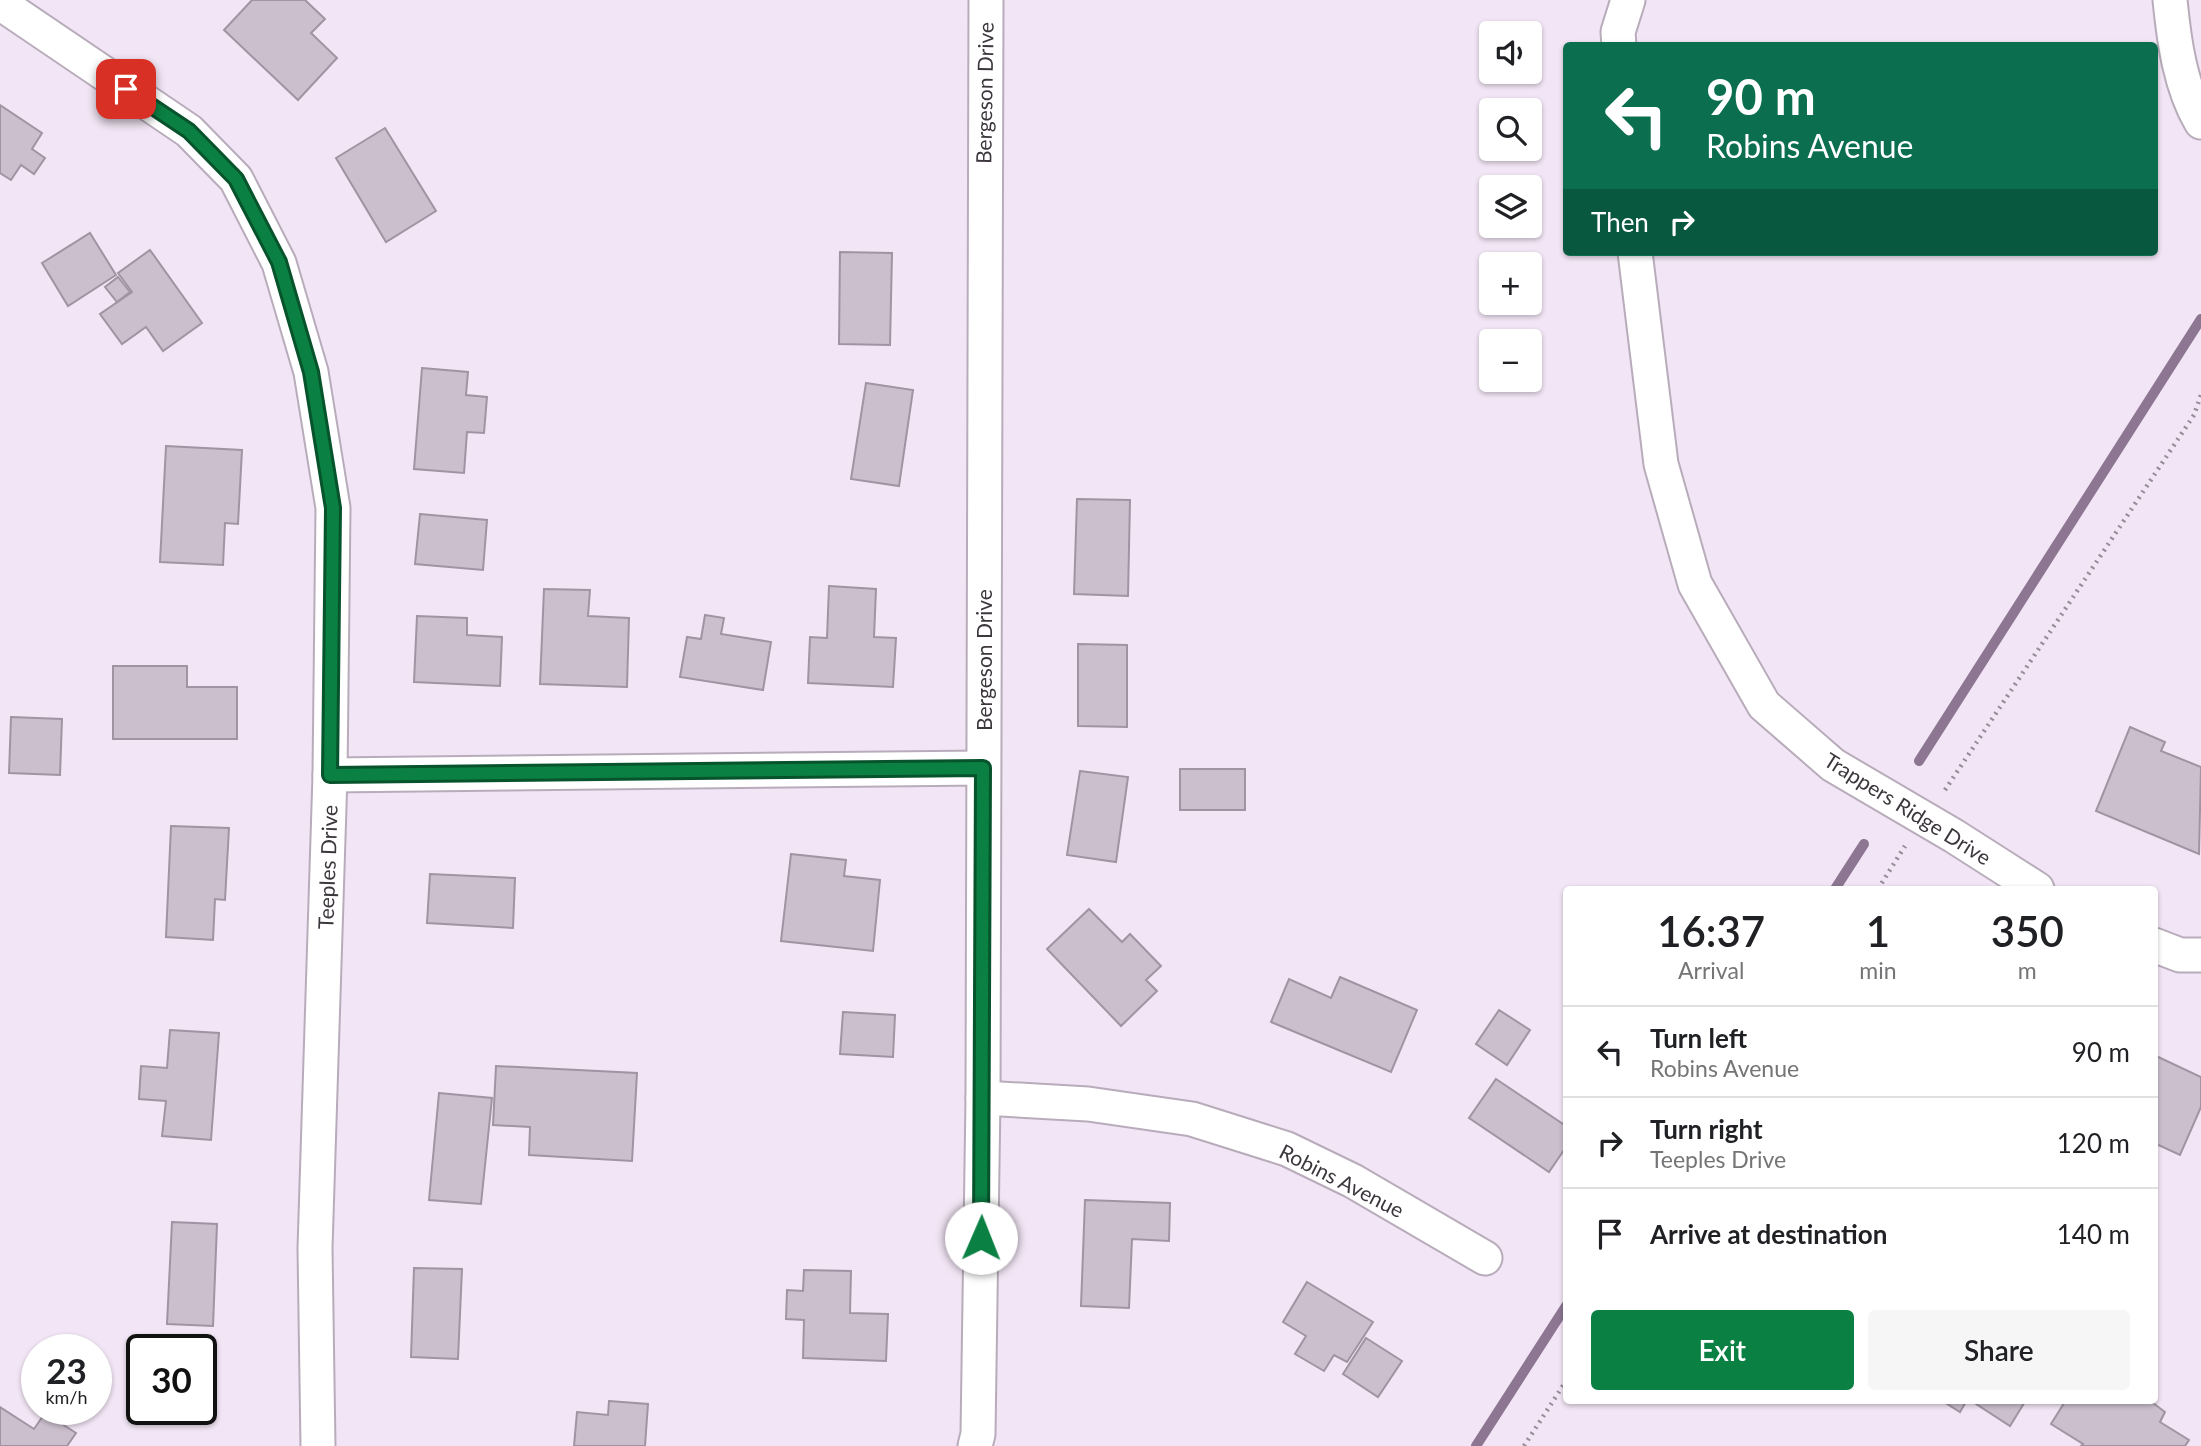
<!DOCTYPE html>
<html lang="en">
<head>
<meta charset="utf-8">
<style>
  body { margin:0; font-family:Lato,sans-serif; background:#f6f6f6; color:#202124; height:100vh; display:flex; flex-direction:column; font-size:26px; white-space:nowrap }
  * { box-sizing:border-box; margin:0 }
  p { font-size:23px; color:#757577 }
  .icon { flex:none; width:38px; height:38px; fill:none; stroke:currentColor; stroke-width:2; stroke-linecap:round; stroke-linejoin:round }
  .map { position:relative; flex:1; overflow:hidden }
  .drawer { position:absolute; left:1563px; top:886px; width:595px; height:518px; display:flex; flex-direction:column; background:#fff; border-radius:7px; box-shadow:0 2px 5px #0004 }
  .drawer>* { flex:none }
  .hud { position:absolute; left:1563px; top:42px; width:595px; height:214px; border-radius:7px; box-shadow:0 2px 5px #0004; background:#0b6e4f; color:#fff; overflow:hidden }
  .buttons { position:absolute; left:1479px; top:21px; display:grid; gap:14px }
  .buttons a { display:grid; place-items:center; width:63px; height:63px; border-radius:7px; background:#fff; box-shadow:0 2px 5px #0004; font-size:35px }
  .speed { position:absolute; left:21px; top:1334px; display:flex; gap:14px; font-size:35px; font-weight:700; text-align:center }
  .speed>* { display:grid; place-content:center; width:91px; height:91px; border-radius:50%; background:#fff; box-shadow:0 2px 5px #0004; line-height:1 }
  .speed small { font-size:18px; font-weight:400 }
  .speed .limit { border:4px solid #111; border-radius:10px; background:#fff; color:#111 }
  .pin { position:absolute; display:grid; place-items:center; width:60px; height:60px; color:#fff; margin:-30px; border-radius:14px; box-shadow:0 4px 10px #0006 }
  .me { position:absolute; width:77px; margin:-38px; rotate:1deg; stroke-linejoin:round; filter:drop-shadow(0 0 5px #0008) }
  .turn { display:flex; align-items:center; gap:24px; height:147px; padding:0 28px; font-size:32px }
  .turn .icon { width:91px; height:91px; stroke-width:2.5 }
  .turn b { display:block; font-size:49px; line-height:60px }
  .then { display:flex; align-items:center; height:66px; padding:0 28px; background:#0003; gap:14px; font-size:26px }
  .eta { display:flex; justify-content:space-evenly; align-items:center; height:119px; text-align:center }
  .eta b { font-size:42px; font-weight:600; line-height:49px }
  .primary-button { display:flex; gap:14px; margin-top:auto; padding:14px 28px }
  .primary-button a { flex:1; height:80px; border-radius:7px; background:#0b8043; color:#fff; font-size:28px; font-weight:600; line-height:80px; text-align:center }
  .primary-button a+a { background:#f6f6f6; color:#202124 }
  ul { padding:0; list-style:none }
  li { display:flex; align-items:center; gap:21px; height:91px; padding:0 28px; border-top:2px solid #e0e0e0 }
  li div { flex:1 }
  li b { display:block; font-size:26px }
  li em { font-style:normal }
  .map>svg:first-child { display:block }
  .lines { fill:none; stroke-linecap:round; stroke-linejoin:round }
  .stream { stroke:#8c7692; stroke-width:10 }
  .building { fill:#cbbfce; stroke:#a094a2; stroke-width:2 }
  .minor-casing { stroke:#b8acbb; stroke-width:37 }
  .path { stroke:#958c97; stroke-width:4.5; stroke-dasharray:2 5; stroke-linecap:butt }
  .minor { stroke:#fff; stroke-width:33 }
  .route-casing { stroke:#07532c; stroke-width:18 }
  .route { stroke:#0b8043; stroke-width:12 }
  .labels { text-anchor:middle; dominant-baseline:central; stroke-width:5; stroke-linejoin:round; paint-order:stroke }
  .street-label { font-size:21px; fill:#3c373d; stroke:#fff }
</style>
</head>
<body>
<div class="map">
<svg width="2201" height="1446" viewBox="0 0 2201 1446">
  <rect width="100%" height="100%" fill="#f2e5f5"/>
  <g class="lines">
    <g class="stream">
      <path d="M1919 761 2201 319"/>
      <path d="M1835 889 1864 844"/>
      <path d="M1476 1446 1566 1306"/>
    </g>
  </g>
  <g class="building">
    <path d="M252 0H305L325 19 311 33 337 58 298 100 224 30Z"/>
    <path d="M0 105 42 133 32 149 45 158 34 174 21 165 11 180 0 173Z"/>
    <path d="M385 128 436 211 386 242 336 158Z"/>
    <path d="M90 233 116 275 68 306 42 263Z"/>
    <path d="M150 250 202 323 163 351 146 327 122 344 100 314 132 292 118 273Z"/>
    <path d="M840 252 892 253 890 345 839 344Z"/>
    <path d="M118 277 130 292 117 302 105 287Z"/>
    <path d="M422 368 468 372 466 395 487 397 484 433 467 432 464 473 414 469Z"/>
    <path d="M866 383 913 390 899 486 851 479Z"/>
    <path d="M166 446 242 450 238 524 225 523 223 565 160 562Z"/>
    <path d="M1077 499 1130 500 1128 596 1074 594Z"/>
    <path d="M420 514 487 520 483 570 415 564Z"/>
    <path d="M829 586 876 589 874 637 896 638 893 687 808 683 810 637 827 638Z"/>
    <path d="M544 589 590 590 588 616 629 618 627 687 540 684Z"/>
    <path d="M705 615 724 618 721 634 771 642 763 690 680 677 687 637 701 639Z"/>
    <path d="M417 616 467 618V635L502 637 500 686 414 682Z"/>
    <path d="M1078 644 1127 645V727L1078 726Z"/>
    <path d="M113 666H187V687H237V739H113Z"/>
    <path d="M11 717 62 719 60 775 9 773Z"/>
    <path d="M2130 727 2165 742 2161 751 2201 767 2199 854 2096 811Z"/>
    <rect x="1180" y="769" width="65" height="41"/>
    <path d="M1080 771 1128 777 1116 862 1067 855Z"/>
    <path d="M171 826 229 828 225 900 215 899 213 940 166 937Z"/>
    <path d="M791 854 846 860 844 876 880 880 873 951 781 941Z"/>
    <path d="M430 874 515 878 513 928 427 923Z"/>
    <path d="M1089 909 1122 942 1130 934 1161 966 1146 980 1157 991 1121 1026 1047 949Z"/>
    <path d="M1340 977 1417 1010 1391 1072 1271 1022 1289 979 1331 998Z"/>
    <path d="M1499 1010 1530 1030 1507 1065 1476 1044Z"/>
    <path d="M843 1012 895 1015 893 1057 840 1054Z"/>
    <path d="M170 1030 219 1033 211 1140 162 1136 166 1101 139 1099 141 1066 167 1068Z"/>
    <path d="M2154 1055 2201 1077V1107L2180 1155 2154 1143Z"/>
    <path d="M496 1066 637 1073 632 1161 529 1155 530 1127 493 1125Z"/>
    <path d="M1496 1079 1566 1126V1147L1549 1172 1469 1118Z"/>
    <path d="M439 1093 492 1098 481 1204 429 1200Z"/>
    <path d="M1085 1200 1170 1203 1169 1241 1132 1239 1129 1308 1081 1306Z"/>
    <path d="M172 1222 217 1224 213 1326 167 1324Z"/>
    <path d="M414 1268 462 1269 458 1359 411 1357Z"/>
    <path d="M804 1270 851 1271 850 1313 888 1314 886 1361 803 1358 804 1320 786 1319 787 1290 803 1291Z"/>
    <path d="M1307 1282 1373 1322 1347 1362 1334 1355 1324 1371 1295 1354 1306 1336 1283 1322Z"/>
    <path d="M1366 1338 1402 1361 1378 1397 1343 1374Z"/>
    <path d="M1941 1400H1967L1960 1412Z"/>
    <path d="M1970 1400H2026L2010 1426Z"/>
    <path d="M2066 1400H2149L2165 1412 2160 1422 2189 1440 2185 1446H2081L2083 1444 2051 1424Z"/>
    <path d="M609 1401 648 1404 645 1446H574L577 1412 608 1415Z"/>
    <path d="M0 1407 34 1429 45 1413 76 1433 67 1446H0Z"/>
  </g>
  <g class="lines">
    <defs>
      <g id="minor">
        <path d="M2170 0C2174 41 2180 86 2201 122"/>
        <path d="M0 3 189 131 236 179 279 263 311 372 333 508 330 775 315 1248 318 1446"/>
        <path d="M1619 46 1618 32 1628 0"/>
        <path d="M1635 252 1661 464 1695 584 1764 705 1833 765 1954 836 2037 889"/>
        <path d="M330 775 983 768"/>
        <path d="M2154 945 2180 955H2201"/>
        <path d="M983 1098 1088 1104 1192 1119 1287 1149 1353 1181 1485 1258"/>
        <path d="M975 1446 978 1434 983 1098 986 0"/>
      </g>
    </defs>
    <use href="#minor" class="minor-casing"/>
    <g class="path">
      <path d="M1945 790 2194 415 2201 395"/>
      <path d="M1878 889 1905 846"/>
      <path d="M1524 1446 1566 1381"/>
    </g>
    <use href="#minor" class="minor"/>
  </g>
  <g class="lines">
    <defs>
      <path id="route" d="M126 89 189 131 236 179 279 262 311 372 333 508 330 775 983 768 981 1238"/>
    </defs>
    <use href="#route" class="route-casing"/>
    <use href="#route" class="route"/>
  </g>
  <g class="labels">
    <g class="street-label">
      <text transform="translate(984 93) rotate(-89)">Bergeson Drive</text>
      <text transform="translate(983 660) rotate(-90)">Bergeson Drive</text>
      <text transform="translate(1908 808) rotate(32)">Trappers Ridge Drive</text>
      <text transform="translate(327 867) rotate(-88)">Teeples Drive</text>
      <text transform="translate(1342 1180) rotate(27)">Robins Avenue</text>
    </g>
  </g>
</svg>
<div class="buttons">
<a><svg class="icon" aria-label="sound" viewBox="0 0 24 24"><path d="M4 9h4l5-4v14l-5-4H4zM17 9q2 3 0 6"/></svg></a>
<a><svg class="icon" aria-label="search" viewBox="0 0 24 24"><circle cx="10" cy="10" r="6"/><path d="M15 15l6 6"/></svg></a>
<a><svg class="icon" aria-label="layers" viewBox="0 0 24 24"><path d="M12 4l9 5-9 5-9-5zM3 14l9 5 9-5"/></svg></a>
<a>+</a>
<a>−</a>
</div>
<div class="speed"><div>23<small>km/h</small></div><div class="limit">30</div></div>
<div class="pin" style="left:126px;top:89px;background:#d93025"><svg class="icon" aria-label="arrive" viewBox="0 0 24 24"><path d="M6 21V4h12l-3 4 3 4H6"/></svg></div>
<svg class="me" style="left:981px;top:1238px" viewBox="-20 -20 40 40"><circle r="19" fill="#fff"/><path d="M0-13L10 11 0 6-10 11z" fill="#0b8043"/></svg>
<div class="hud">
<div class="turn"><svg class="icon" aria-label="left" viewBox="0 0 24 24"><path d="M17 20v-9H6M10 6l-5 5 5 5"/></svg><div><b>90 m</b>Robins Avenue</div></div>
<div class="then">Then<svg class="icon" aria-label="right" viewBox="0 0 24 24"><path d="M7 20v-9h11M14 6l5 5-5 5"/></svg></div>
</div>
<section class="drawer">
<div class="eta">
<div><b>16:37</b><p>Arrival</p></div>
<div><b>1</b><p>min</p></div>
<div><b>350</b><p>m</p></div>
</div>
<ul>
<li><svg class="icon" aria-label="left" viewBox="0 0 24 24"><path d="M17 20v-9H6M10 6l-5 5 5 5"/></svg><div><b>Turn left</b><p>Robins Avenue</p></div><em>90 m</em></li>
<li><svg class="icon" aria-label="right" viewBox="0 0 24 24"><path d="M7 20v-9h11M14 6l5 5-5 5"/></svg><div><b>Turn right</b><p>Teeples Drive</p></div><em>120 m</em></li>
<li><svg class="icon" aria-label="arrive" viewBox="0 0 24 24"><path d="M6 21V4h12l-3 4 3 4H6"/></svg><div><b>Arrive at destination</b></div><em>140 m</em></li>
</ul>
<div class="primary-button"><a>Exit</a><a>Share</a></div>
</section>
</div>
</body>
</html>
